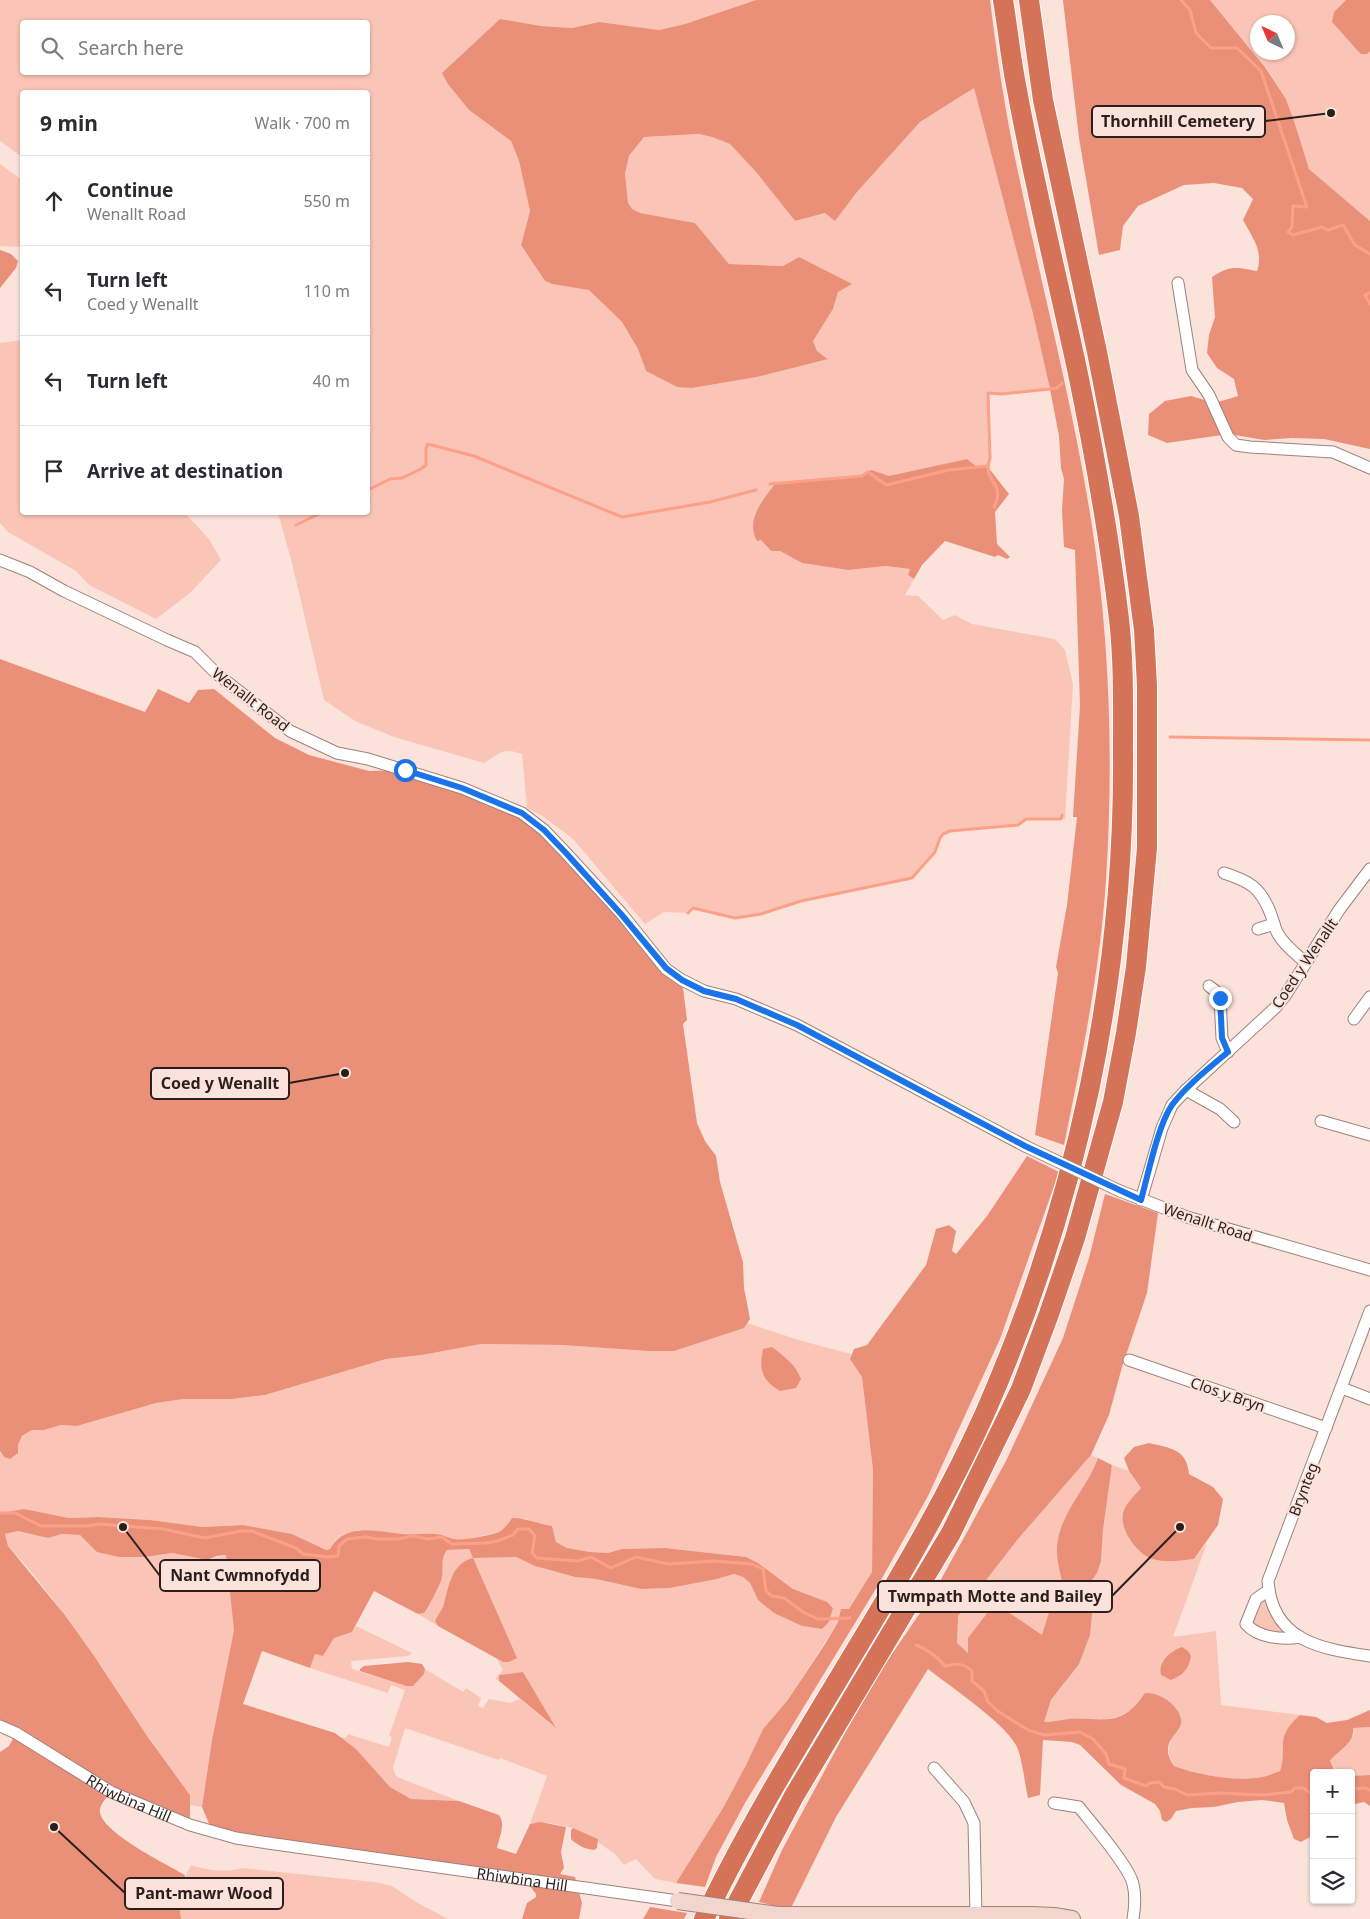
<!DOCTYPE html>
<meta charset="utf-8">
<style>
body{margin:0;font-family:"Noto Sans",sans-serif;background:#f7f7f7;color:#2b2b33}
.controls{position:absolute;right:15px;bottom:15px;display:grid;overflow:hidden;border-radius:5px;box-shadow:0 1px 4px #0004}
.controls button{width:45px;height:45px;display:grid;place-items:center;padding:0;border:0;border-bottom:1px solid #e1e1e2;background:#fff;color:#2b2b33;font:25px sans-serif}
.compass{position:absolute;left:1250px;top:15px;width:45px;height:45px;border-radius:50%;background:#fff;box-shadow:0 1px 4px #0004;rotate:316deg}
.stop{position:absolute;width:15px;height:15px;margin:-11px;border:4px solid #1a73e8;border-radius:50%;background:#fff}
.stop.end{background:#1a73e8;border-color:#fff;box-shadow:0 1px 5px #0008}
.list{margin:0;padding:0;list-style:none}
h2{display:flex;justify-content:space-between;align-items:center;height:65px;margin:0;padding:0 20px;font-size:21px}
h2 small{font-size:16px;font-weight:400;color:#7c7c81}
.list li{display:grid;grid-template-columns:32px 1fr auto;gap:15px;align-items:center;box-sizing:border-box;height:90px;padding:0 20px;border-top:1px solid #e1e1e2}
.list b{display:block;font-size:19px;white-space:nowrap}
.list p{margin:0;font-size:16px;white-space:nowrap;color:#7c7c81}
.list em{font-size:16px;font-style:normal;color:#7c7c81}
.icon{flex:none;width:28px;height:28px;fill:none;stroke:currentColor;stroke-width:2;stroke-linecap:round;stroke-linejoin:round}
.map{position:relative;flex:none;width:1370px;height:1919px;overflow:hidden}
.search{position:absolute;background:#fff;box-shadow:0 1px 4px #0004;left:20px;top:20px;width:350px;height:55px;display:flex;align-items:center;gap:12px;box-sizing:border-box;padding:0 18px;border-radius:5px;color:#7c7c81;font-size:19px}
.panel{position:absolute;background:#fff;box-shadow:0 1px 4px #0004;left:20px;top:90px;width:350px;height:425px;border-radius:5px}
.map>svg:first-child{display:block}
.green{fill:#fac5b7;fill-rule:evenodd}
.forest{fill:#eb9078}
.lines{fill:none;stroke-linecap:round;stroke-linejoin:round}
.stream{stroke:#fca088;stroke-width:3}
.street-casing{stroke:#9e827b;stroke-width:13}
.secondary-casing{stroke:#9e827b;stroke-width:18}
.highway-casing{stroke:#fff;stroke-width:22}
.street{stroke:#fff;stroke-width:11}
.secondary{stroke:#f2d5cd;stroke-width:16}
.highway{stroke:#d57359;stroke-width:20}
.street-bridge-casing{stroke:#9e827b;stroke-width:13;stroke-linecap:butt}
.secondary-bridge-casing{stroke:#9e827b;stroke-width:18;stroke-linecap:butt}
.street-bridge{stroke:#fff;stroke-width:11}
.secondary-bridge{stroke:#f2d5cd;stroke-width:16}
.route{stroke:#1a73e8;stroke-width:6}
.labels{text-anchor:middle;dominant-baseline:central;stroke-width:4;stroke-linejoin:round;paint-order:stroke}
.street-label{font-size:15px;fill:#2a1f1c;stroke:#fbe2db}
.leader{fill:none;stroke:#2a1f1c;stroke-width:2}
.callout-dot{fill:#2a1f1c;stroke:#fbe2db;stroke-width:2}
.callout{fill:#fbe2db;stroke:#2a1f1c;stroke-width:2}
.callout-label{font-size:16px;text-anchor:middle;font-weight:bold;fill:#2a1f1c}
</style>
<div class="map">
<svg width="1370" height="1919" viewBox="0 0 1370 1919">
<rect width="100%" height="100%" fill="#fbe2db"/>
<path class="green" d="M0,0H756L685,24L659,30L599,22L572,28L541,26L500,19L460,98L469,110L511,141L519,161L530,211L521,245L545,281L552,284L589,290L622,322L638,349L646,371L692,388L757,377L828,358L817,351L813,341L833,309L838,292L799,257L783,266L729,264L695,223L639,213L632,209L627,203L625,174L629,156L644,137L699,134L712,137L730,144L756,172L795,221L825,213L835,220L857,192L920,122L974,88L1033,314L1050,389L1002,394L988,393L990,458L987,466L977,467L967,459L889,477L871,471L862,476L827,478L761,540L771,551H780L802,563L848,570L886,566L911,569L908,575L914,579L905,595L918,596L943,620L955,615L972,624L1055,639L1065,650L1073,684L1065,819H1026L1018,825L950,831L943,834L940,838L935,852L912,878L801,901L761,914L735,918L693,908L688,913L664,912L645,924L573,839L544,817L527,808L522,754C503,747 500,753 484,763L394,737L355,721L324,700L292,563L278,513L368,512V92H22V157L0,141ZM22,22H368V72H22Z
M1210,0H1370V221L1309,169L1296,127L1286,99L1265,66ZM1258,22H1288V52H1258Z
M0,164L22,180V247L0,246Z
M22,340V512L185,513L209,539L221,560L190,593L156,619L89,585L76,571L8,532L0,523V343Z
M747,1323L802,1341L851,1354L850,1359L862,1377L873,1470L872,1572L849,1609L839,1617L838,1622L787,1701L763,1729L746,1765L723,1808L676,1883L655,1879L636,1859L624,1865L614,1853L599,1843L598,1839C577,1829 554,1820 530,1824L547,1776L500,1758L499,1760L405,1728L393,1768L396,1776L402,1779L459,1801L411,1799L390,1787L356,1749L340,1737L346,1738L348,1734L389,1747L392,1737L389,1736L405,1690L391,1685L388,1693L310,1668L315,1654L327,1648L334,1638L352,1632L356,1626L412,1653L408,1656L351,1661L352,1669L406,1686H413L424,1674L425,1669L463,1692L466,1688L481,1698L478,1706L483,1708L489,1699L510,1703L520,1699L554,1727L523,1672L499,1675V1681L495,1679L503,1670L497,1659L503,1662L450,1584L442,1611L435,1621L438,1626L418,1614L424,1613C428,1609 439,1586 441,1581C445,1569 439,1561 447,1550L469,1549L473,1558L516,1557L535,1566L575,1577L596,1579L641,1589L670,1588L717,1579L734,1574L743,1577L750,1583L758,1600L802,1626L822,1629L829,1622L833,1608L827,1603L793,1589L758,1563L746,1557L665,1548L622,1549L608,1553L590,1552L567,1548L556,1542L552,1526L541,1525L525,1518L508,1525L499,1532L465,1540L453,1539L436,1534H410L358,1530L344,1534L335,1540L330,1549L325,1550L292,1534L243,1525L203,1527L150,1520L98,1517L69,1518L24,1509L0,1513V1452L4,1457L18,1445L22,1436L32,1430H44L61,1425L77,1426L156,1403L184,1399H232L265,1395L386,1359L422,1355L481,1344L562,1345L648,1351L743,1328Z
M1091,1455L1098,1458C1087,1489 1060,1512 1057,1546C1056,1559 1060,1573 1063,1585L1054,1596L1042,1636L968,1653L957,1643V1616L1018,1539Z
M1112,1465L1129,1471L1141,1488C1135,1495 1125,1504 1123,1513C1119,1529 1137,1554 1152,1559C1166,1563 1180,1561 1194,1559L1207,1543L1173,1637L1216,1631L1221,1705L1300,1715C1292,1722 1285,1732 1283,1743C1281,1753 1285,1758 1280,1771C1274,1773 1268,1776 1262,1777C1237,1782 1197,1775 1174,1766C1164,1751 1170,1739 1180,1726L1136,1706C1114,1725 1093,1718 1068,1719C1060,1720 1052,1722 1044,1722L1038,1736L1051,1700L1064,1684L1088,1600L1080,1589L1101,1561L1103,1530Z
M18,1531L48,1538L62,1534L80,1535L98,1552L145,1557L172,1553L207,1560L227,1555L234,1630L212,1740L202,1807L190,1805V1795C166,1761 140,1728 117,1693C84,1642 50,1590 8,1546L5,1534Z
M1269,1590L1290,1631L1285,1640L1246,1624Z
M1370,1727V1775L1351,1776V1773C1340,1773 1335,1771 1330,1761L1336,1752L1346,1746L1354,1734L1353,1728Z
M191,1865C206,1870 226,1873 242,1868L374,1882L392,1886L416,1902L448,1919H181C174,1902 183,1880 191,1865Z"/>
<path class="forest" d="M756,0H990C997,58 1006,116 1018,172C1047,313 1086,452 1101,595C1111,690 1112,785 1106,880C1100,970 1082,1057 1064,1145L1035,1135L1058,973L1056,967L1067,905L1077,817H1073L1080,706L1075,550L1064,547L1062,510L1064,479L1061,468L1059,436L1050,389L1033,314L974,88L920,122L857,192L835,221L825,213L795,221L756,172L730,144L712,137L699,134L644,137L629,156L625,174L628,203L632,209L640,213L695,223L729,264L783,266L799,257L852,284L838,292L833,309L813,341L817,351L828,359L757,377L692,388L677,387L646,371L638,349L622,322L589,290L552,284L545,281L521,245L530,211L519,161L511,141L469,110L448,84L442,73L500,19L541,26L572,28L599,22L659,30L685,24Z
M1063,0H1210L1265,67L1286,99L1296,127L1309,169L1370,221V449L1324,439L1292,438L1264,440L1229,434L1167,443L1148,435L1149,414L1165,401L1191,396L1215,403L1238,396L1234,379L1217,368L1207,353L1209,335L1215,317L1212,277C1230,265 1236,267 1257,271C1264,251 1252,237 1243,220L1253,199L1242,188L1214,183L1184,185L1138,206L1123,226L1120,250L1099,255L1079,138Z
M1346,0H1370V51L1367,54H1361L1358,51L1332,22L1334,12Z
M0,250L11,254L18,261L16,268L0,288Z
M967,459L977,467L987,466L1009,494L995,512L997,544L1010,557L1007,559L998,555L995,557L945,541L922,565L914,579L908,575L910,569L886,566L848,570L802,563L780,551H771L761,540L757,541C745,520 763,500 775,484L862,476L871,470L889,476Z
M0,659L145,712L158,689L189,703L198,690L214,689L275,738L309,755L369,771L405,770L522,813L682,980L687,1020L683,1024L697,1123L705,1141L716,1156L720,1182L743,1262L744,1288L750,1319L744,1328L674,1351H648L562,1345L481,1344L422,1355L386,1359L265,1395L232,1399H184L156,1403L77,1426L61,1425L44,1430H32L22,1436L18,1445V1453L10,1459L4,1457L0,1451Z
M1027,1156L1059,1172L1000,1339L928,1496L877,1587L745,1803L716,1857L705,1887L676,1883L723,1808L746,1765L763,1729L787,1701L825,1644L838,1622L841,1609H849L872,1572L873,1470L862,1377L850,1359L854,1349L867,1345L926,1265L936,1229L949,1225L956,1231L952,1251L956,1254L987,1216Z
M1105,1194L1158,1213L1147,1293L1122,1367L1109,1415L1091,1455L1018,1539L958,1616L957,1643L968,1653V1638L995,1603L1042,1635L1054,1596L1063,1585C1060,1573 1056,1559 1057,1546C1060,1512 1087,1489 1098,1458L1112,1465L1103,1530L1101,1561L1097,1573L1090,1583L1080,1589L1088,1600L1092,1614L1090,1635L1079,1664L1051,1700L1044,1722C1052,1722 1059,1720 1068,1719C1104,1717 1121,1729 1145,1693C1159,1692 1178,1704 1181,1719C1184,1734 1156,1740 1174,1766C1197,1775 1238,1782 1262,1777C1268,1776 1274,1773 1280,1771C1284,1760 1282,1753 1283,1742C1284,1731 1292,1722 1300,1715L1316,1717L1327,1723L1347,1720L1370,1710V1727L1353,1728C1355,1744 1338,1750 1330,1761L1334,1769L1341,1773H1314V1835L1301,1842L1294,1839L1287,1820L1284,1803L1262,1800L1238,1802L1214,1807L1192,1808L1176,1811L1171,1819L1166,1822L1162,1820L1160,1811L1155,1804L1121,1785L1080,1745L1072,1742L1043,1740L1040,1795L1028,1798C1025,1785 1022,1756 1016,1745C1002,1721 951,1687 928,1669L836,1817L790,1910L759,1902L782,1850L845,1733L881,1670L933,1594L1006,1461L1063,1338L1089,1258Z
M772,1347C784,1356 796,1365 801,1379L796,1388L780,1391C761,1380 759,1369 763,1349Z
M1149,1443C1170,1448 1187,1449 1189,1474L1213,1487L1223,1499L1218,1525L1194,1559C1180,1561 1166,1563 1152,1559C1137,1554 1119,1529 1123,1513C1125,1504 1135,1495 1141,1488L1129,1471L1124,1458L1134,1447Z
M24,1509L69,1518L98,1517L150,1520L203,1527L243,1525L292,1534L326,1550L330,1549C345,1521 379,1532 404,1534C414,1535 425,1533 435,1534C442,1534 448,1538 454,1539C462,1541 492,1535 499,1532C505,1528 509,1523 512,1518C527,1518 538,1524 552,1526L556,1542L567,1548L590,1552L608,1553L622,1549L665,1548L746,1557L758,1563L793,1589L827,1602L833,1608L829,1622L822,1629L802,1626L774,1613L758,1600L750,1583L743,1577L734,1574L717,1579L670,1588L641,1589L596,1579L575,1577L535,1566L516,1557L473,1558L517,1658L509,1662H503L438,1626L435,1621C437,1616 441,1612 443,1607C449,1588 450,1564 473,1558L469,1549L447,1550C439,1561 445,1569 441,1581C439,1586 428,1609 424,1613L418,1614L374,1591L352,1632L334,1638L323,1656L315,1654L310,1668L262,1651L243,1704L335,1733L356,1749L390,1787L411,1799L459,1801L499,1815C506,1824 499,1838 497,1848L516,1854L530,1824L540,1822L566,1827L561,1852L564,1868L560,1874L575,1877L582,1903L579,1919H522L527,1903L536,1897V1894L530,1886L529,1880L213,1833L202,1807L212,1740L234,1630L226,1555L217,1556L207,1560L172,1553L145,1557H119L97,1552L80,1535L62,1534L48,1538L18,1531L5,1534L8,1546L64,1614L92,1653L147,1736L190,1795V1825L111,1792C107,1797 101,1803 100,1809C96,1830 168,1865 185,1875L179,1906L181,1919H0V1752L9,1746L16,1733L0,1726V1513Z
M1182,1647L1188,1651L1191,1656C1189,1669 1183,1675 1171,1680L1161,1675C1158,1662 1170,1651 1182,1647Z
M408,1662L422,1664L425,1669L424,1674L413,1686H406L360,1671V1669L364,1666Z
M523,1672L556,1728L499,1681V1675Z
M1370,1775V1806L1364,1802L1351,1805V1776Z
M573,1828L598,1839L597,1848L594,1850C585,1849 577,1845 571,1839V1830Z
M650,1907L687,1913L684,1919H643Z"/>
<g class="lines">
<path class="stream" d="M1181,0L1190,10L1196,33L1211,48H1237L1261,71L1307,207L1293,206L1292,227L1288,232L1293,235L1322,227L1328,230L1343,225L1355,245L1370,254
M1370,293L1365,295L1370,304
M770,484L862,476L868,472L886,485L949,470L987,466
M368,490L390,479L402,478L421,469L426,465V448L428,444L474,456L622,517L710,502L756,490
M994,507C1007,481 981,483 990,458L988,393L1002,394L1050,389L1057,388L1062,383
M296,525L323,512
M1170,737L1370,740
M688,913L693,908L735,918L761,914L801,901L912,878L935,852L940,838L943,834L950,831L1018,825L1026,819H1061L1062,815
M0,1513H15L41,1526H87L99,1524L163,1529L205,1538L241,1531H252L296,1548L303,1554L327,1557L338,1556L339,1546L347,1539L365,1537L378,1539H397L413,1536L428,1539L442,1537L452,1544L486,1543L498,1541L513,1535L518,1529H529L535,1536L532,1553L537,1558L578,1561L591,1557L611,1568L636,1557L668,1564L715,1561L752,1564L763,1569L766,1591L772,1596L784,1598L803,1612L818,1619L850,1618
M916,1645C929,1650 937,1656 945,1666C956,1663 963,1663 972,1671V1681L984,1691L988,1702L999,1712L1028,1730L1044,1735L1080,1732L1093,1739L1106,1754L1109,1764L1125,1769L1124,1778L1146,1786L1150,1783L1159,1782L1164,1787L1175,1789L1187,1795L1221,1793L1262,1795L1291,1792L1295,1788H1303L1314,1795
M1351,1789L1365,1788L1370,1790"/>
<g class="street-casing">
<g id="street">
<path d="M1178,283L1192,370L1209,395L1228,437L1236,445L1250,447L1333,452L1370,468"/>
<path d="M0,560L30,572L64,591L167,640L195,652L217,674L290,731L337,753L368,759L462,788L522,813L544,830L566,853L621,913L666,969L682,980L704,991L736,999L797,1025L1025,1146"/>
<path d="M1224,873C1249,881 1260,887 1270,912C1273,919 1274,927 1278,934C1284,945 1296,954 1305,962"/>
<path d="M1258,929L1274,924"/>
<path d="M1209,986L1218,993L1220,998L1222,1038L1228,1052"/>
<path d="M1354,1019L1370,997"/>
<path d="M1186,1090L1220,1109L1234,1122"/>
<path d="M1321,1121L1370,1135"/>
<path d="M1120,1191L1187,1217L1370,1270"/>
<path d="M1141,1200L1162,1128L1172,1105L1186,1090L1276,1007L1285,996L1339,910L1370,869"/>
<path d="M1370,1311L1268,1581C1272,1641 1321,1649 1370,1656"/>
<path d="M1129,1360L1326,1428"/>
<path d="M1342,1388L1370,1399"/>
<path d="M1269,1590L1256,1599L1246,1624C1258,1638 1283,1640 1300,1637"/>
<path id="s1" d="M0,1726L16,1733L111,1792L190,1825L236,1838L268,1843L678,1901"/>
<path d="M934,1768L964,1802L974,1823L976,1916"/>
<path d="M1054,1803L1079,1807C1092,1824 1129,1866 1133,1884C1136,1896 1135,1907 1133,1919"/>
</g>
</g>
<g class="secondary-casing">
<path id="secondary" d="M778,1915H1032L1054,1916L1072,1919"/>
</g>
<g class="highway-casing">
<path id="highway" d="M704,1919C787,1744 906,1589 985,1413C1077,1204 1125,979 1123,751C1123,708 1124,663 1119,619C1109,535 1094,451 1077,369C1057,276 1034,184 1017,90C1011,61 1008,30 1003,0
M729,1919L794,1796L951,1533L1021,1389L1049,1314L1075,1238L1113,1102L1126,1033L1136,967L1147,848V686L1144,630L1129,516L1097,352L1043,100L1029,0"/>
</g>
<use href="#street" class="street"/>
<use href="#secondary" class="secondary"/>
<use href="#highway" class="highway"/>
<g class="street-bridge-casing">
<path id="street-bridge" d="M1025,1146L1120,1191"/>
</g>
<g class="secondary-bridge-casing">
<path id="secondary-bridge" d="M678,1901L778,1915"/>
</g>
<use href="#street-bridge" class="street-bridge"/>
<use href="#secondary-bridge" class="secondary-bridge"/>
</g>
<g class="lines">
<path class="route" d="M405,770L462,788L522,813L544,830L566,853L621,914L666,968L682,980L704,991L736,999L797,1025L1025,1146L1141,1200C1148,1175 1158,1125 1172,1105C1187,1085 1209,1068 1228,1052L1222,1038L1220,998"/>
</g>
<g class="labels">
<g class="street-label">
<text transform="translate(251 699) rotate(38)">Wenallt Road</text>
<text transform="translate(1304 963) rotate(-56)">Coed y Wenallt</text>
<text transform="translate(1208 1222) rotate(18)">Wenallt Road</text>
<text transform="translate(1228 1394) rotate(19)">Clos y Bryn</text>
<text transform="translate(1303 1489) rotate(-69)">Brynteg</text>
<text stroke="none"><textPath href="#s1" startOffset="148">Rhiwbina Hill</textPath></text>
<text stroke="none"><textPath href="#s1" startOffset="552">Rhiwbina Hill</textPath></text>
</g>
</g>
<path class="leader" d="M1331 113L1265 121M345 1073L289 1083M123 1527L160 1576M1180 1527L1112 1596M54 1827L125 1893"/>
<g class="callout-dot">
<circle cx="1331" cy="113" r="5"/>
<circle cx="345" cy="1073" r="5"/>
<circle cx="123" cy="1527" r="5"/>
<circle cx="1180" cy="1527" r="5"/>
<circle cx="54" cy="1827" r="5"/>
</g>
<g class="callout">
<rect x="1092" y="106" width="173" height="31" rx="5"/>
<rect x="151" y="1068" width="138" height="31" rx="5"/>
<rect x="160" y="1560" width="160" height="31" rx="5"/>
<rect x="878" y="1581" width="234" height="31" rx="5"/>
<rect x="125" y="1878" width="158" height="31" rx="5"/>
</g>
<g class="callout-label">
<text x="1178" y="127">Thornhill Cemetery</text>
<text x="220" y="1089">Coed y Wenallt</text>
<text x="240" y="1581">Nant Cwmnofydd</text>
<text x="995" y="1602">Twmpath Motte and Bailey</text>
<text x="204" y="1899">Pant-mawr Wood</text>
</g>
</svg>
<div class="controls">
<button>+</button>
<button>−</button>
<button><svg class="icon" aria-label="layers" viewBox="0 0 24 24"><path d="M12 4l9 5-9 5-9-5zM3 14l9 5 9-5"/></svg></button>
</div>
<svg class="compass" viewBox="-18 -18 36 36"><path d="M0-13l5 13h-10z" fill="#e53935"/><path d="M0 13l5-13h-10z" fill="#7c7c81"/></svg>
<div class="stop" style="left:405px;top:770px"></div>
<div class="stop end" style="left:1220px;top:998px"></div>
<div class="search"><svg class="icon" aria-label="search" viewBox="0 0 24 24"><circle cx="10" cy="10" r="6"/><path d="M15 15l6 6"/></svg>Search here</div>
<section class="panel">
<h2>9 min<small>Walk · 700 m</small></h2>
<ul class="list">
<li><svg class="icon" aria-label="ahead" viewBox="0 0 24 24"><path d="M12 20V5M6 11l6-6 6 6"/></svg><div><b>Continue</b><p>Wenallt Road</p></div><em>550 m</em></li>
<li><svg class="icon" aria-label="left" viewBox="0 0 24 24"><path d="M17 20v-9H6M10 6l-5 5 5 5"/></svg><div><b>Turn left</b><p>Coed y Wenallt</p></div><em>110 m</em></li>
<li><svg class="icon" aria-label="left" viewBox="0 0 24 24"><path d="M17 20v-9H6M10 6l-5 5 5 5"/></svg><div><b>Turn left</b></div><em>40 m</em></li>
<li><svg class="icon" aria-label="arrive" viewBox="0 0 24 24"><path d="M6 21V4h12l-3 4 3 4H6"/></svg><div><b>Arrive at destination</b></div></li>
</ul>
</section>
</div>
